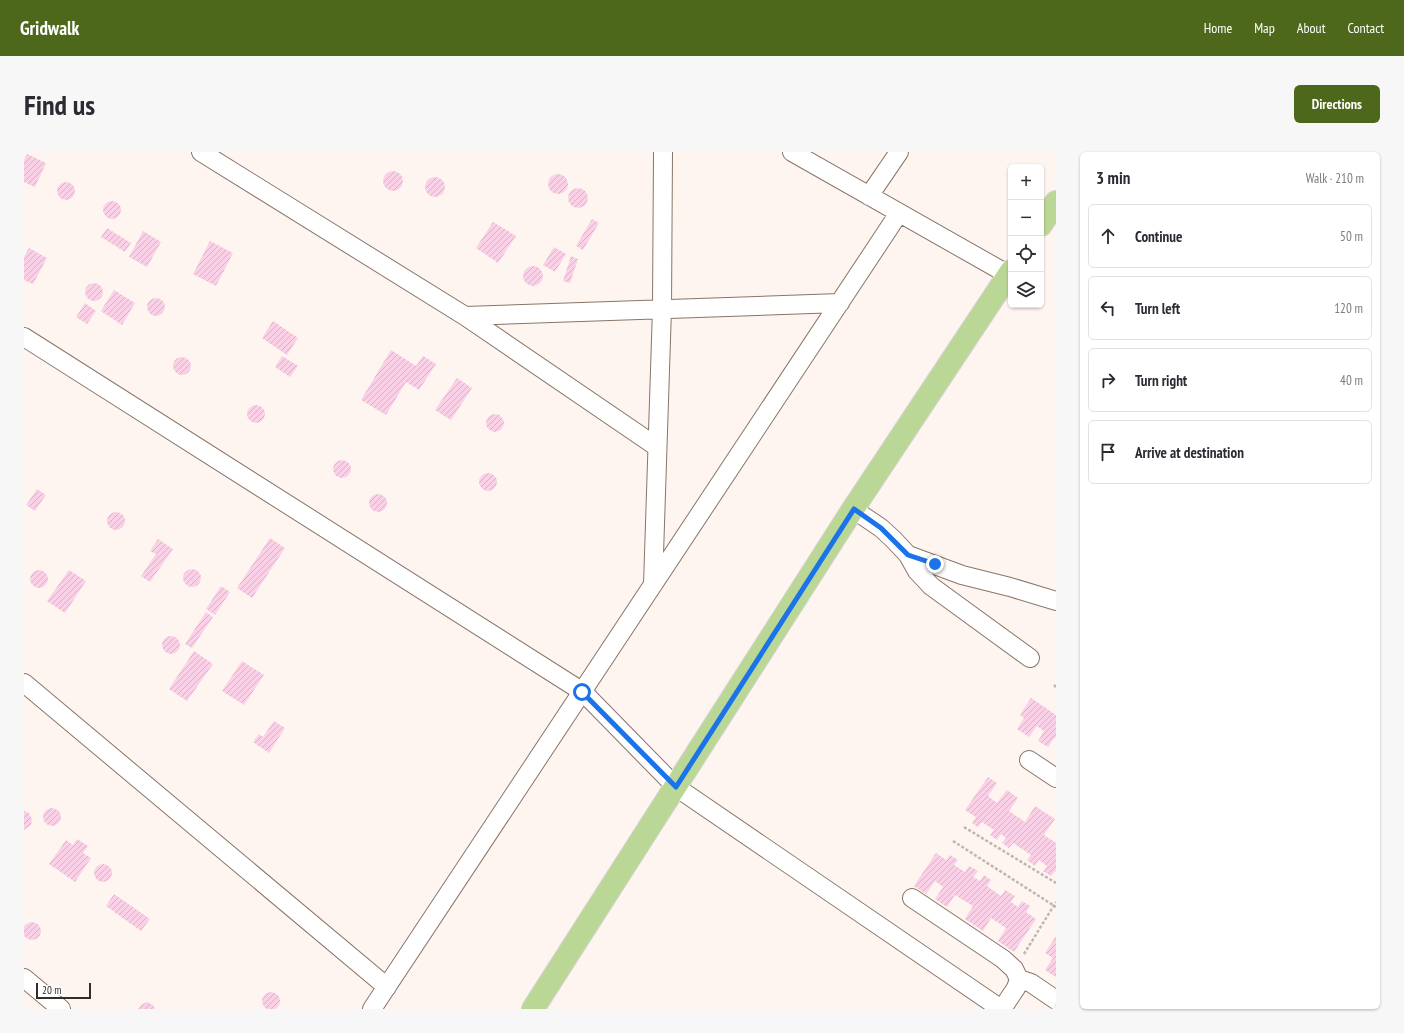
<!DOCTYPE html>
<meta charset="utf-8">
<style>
body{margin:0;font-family:"PT Sans Narrow",sans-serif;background:#f7f7f7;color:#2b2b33}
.controls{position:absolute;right:12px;top:12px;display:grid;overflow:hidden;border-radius:6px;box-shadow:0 1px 3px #0004}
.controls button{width:36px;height:36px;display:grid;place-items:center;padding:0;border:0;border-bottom:1px solid #e1e1e2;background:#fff;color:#2b2b33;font:20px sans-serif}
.scale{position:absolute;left:12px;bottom:10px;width:55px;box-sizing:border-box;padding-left:4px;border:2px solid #342c27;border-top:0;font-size:11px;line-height:14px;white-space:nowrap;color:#342c27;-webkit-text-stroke:3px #fff;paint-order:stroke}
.stop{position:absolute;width:12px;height:12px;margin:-9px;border:3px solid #1a73e8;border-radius:50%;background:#fff}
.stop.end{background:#1a73e8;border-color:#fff;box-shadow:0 1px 4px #0008}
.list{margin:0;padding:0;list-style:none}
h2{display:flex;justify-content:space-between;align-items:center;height:52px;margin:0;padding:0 16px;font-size:17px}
h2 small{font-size:13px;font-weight:400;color:#7c7c81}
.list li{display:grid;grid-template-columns:26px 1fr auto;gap:12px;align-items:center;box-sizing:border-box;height:64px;margin:0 8px 8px;padding:0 8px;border:1px solid #e1e1e2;border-radius:6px}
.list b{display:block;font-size:15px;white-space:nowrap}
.list em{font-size:13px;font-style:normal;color:#7c7c81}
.icon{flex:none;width:22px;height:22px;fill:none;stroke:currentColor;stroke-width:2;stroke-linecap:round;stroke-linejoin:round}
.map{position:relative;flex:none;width:1032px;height:857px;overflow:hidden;border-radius:6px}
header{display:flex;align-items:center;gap:24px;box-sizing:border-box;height:56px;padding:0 20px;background:#4d681a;color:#fff}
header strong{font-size:19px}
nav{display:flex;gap:22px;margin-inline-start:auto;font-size:14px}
.intro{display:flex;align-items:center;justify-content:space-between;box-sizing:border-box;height:96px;padding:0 24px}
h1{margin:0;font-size:28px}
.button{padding:10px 18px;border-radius:6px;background:#4d681a;color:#fff;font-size:14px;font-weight:700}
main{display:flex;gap:24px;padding:0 24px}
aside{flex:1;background:#fff;border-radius:6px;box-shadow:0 1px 3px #0004}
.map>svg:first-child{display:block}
.building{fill:url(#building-hatch)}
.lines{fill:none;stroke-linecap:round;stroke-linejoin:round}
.minor-casing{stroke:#887568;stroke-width:20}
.major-casing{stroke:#d6d5d4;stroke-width:24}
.path{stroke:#beb6b1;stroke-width:2.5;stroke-dasharray:3 2;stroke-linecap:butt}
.minor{stroke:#fff;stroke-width:18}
.major{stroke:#bad795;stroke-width:22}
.route{stroke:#1a73e8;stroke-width:5}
</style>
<header>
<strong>Gridwalk</strong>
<nav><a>Home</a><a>Map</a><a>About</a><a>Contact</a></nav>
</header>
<div class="intro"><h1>Find us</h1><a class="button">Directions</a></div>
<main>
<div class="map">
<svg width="1032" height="857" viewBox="0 0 1032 857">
<defs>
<pattern id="building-hatch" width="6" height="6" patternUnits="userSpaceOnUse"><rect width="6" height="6" fill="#f9d0e5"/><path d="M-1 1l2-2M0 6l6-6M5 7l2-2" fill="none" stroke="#d6b3c4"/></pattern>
</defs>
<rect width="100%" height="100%" fill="#fef5f0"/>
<path class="building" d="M3,2L22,11L11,35L0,30V8Z
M359 29a10 10 0 1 1 20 0a10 10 0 1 1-20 0Z
M524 32a10 10 0 1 1 20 0a10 10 0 1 1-20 0Z
M401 35a10 10 0 1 1 20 0a10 10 0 1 1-20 0Z
M33 39a9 9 0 1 1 18 0a9 9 0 1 1-18 0Z
M544 46a10 10 0 1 1 20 0a10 10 0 1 1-20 0Z
M79 58a9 9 0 1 1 18 0a9 9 0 1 1-18 0Z
M568,67L575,71L559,98L552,94Z
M469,70L492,84L474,111L452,96Z
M83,76L107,91L101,100L77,85Z
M119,79L137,90L123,115L105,105Z
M186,89L209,101L192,134L169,122Z
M530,95L542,102L531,120L519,113Z
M5,96L23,106L9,132L0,128V105Z
M547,104L554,107L546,131L539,129Z
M499 124a10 10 0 1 1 20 0a10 10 0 1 1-20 0Z
M61 140a9 9 0 1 1 18 0a9 9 0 1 1-18 0Z
M90,138L111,151L98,173L77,159Z
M123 155a9 9 0 1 1 18 0a9 9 0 1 1-18 0Z
M61,151L72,159L63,172L52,165Z
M249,169L274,186L263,203L238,186Z
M367,198L392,214L399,204L412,212L395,238L382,230L362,263L337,248Z
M258,204L274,214L266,225L251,215Z
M149 214a9 9 0 1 1 18 0a9 9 0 1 1-18 0Z
M433,226L448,236L427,268L411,258Z
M223 262a9 9 0 1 1 18 0a9 9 0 1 1-18 0Z
M462 271a9 9 0 1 1 18 0a9 9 0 1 1-18 0Z
M309 317a9 9 0 1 1 18 0a9 9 0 1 1-18 0Z
M455 330a9 9 0 1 1 18 0a9 9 0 1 1-18 0Z
M13,337L22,343L11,359L2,353Z
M345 351a9 9 0 1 1 18 0a9 9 0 1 1-18 0Z
M83 369a9 9 0 1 1 18 0a9 9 0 1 1-18 0Z
M246,386L261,396L228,446L213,436Z
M134,387L149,397L126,430L117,424L132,402L126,399Z
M159 426a9 9 0 1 1 18 0a9 9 0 1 1-18 0Z
M6 427a9 9 0 1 1 18 0a9 9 0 1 1-18 0Z
M45,418L62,429L41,461L23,449Z
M197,434L206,440L191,463L182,457Z
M182,460L189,465L168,496L161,492Z
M138 493a9 9 0 1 1 18 0a9 9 0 1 1-18 0Z
M170,499L189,512L163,549L145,537Z
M218,509L240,523L220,553L198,539Z
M1007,546L1032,563V586L1031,585L1024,595L1014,589L1020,579L1013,574L1005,585L993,577L1000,566L996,563Z
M250,569L261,576L245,601L229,590L235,582L239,585Z
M964,625L973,631L964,644L973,651L983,638L994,646L985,659L1001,670L1011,654L1031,667L1020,683L1032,691V720L1031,719L1027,724L1019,719L1023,714L1015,708L1011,714L1003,708L1007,703L989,691L985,696L978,691L982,686L977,682L973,688L966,683L970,678L958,670L954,675L948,671L952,665L941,658Z
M19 665a9 9 0 1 1 18 0a9 9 0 1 1-18 0Z
M0,659L5,661L8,667L7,673L0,678Z
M53,687L64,694L59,701L67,706L51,730L25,712L42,688L49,693Z
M912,701L922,708L926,703L934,708L930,713L941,720L945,714L954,719L949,725L956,729L960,723L967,728L963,734L977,744L981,738L991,744L987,750L994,755L998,749L1006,754L1002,760L1012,767L990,800L974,789L982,776L967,766L959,779L941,767L949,754L931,743L923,755L911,747L919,735L911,729L902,742L890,734Z
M70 721a9 9 0 1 1 18 0a9 9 0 1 1-18 0Z
M90,742L126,767L117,779L82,754Z
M-1 779a9 9 0 1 1 18 0a9 9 0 1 1-18 0Z
M1032,784V825L1021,818L1029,806L1021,801Z
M238 849a9 9 0 1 1 18 0a9 9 0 1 1-18 0Z
M123,850L129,853L131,857H114L117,853Z"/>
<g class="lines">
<g class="minor-casing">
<path id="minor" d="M177,0L441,164L633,295
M768,0L985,123
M845,44L875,0
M441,164L816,151
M0,185L559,540L652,635L977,857
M829,357L857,376L869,387L884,403L893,419L907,434L1006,506
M884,403L938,423L986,435L1032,449
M629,433L638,157L639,0
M0,531L363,835
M1005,608L1032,626
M888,746L979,807L990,817L995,827L992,836L978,857
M0,826L37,857
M995,827L1007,831L1032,848
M348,857L875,61"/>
</g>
<g class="major-casing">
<path id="major" d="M1017,73L1032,50
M509,857L829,357L987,119"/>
</g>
<path class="path" d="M1030,533L1032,535
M940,675L1032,731
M929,689L1032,755
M1000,802L1032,750"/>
<use href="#minor" class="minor"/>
<use href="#major" class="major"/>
</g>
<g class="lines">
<path class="route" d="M558,540L652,635L830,357L857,376L884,403L911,412"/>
</g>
</svg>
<div class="controls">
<button>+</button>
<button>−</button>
<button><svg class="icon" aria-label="locate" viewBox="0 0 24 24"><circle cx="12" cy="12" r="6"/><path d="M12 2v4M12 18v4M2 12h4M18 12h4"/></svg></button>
<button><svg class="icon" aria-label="layers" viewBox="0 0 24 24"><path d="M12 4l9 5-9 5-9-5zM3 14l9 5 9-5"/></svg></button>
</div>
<div class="scale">20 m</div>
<div class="stop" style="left:558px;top:540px"></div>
<div class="stop end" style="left:911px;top:412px"></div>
</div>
<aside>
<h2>3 min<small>Walk · 210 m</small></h2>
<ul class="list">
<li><svg class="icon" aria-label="ahead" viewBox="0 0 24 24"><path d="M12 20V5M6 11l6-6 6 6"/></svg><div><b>Continue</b></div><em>50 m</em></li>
<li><svg class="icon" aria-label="left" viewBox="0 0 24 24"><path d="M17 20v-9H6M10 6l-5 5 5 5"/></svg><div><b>Turn left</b></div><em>120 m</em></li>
<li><svg class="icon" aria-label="right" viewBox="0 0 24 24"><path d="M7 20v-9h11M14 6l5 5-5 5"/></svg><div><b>Turn right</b></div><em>40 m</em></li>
<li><svg class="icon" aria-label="arrive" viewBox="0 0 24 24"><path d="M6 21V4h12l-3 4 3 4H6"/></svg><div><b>Arrive at destination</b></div></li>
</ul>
</aside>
</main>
